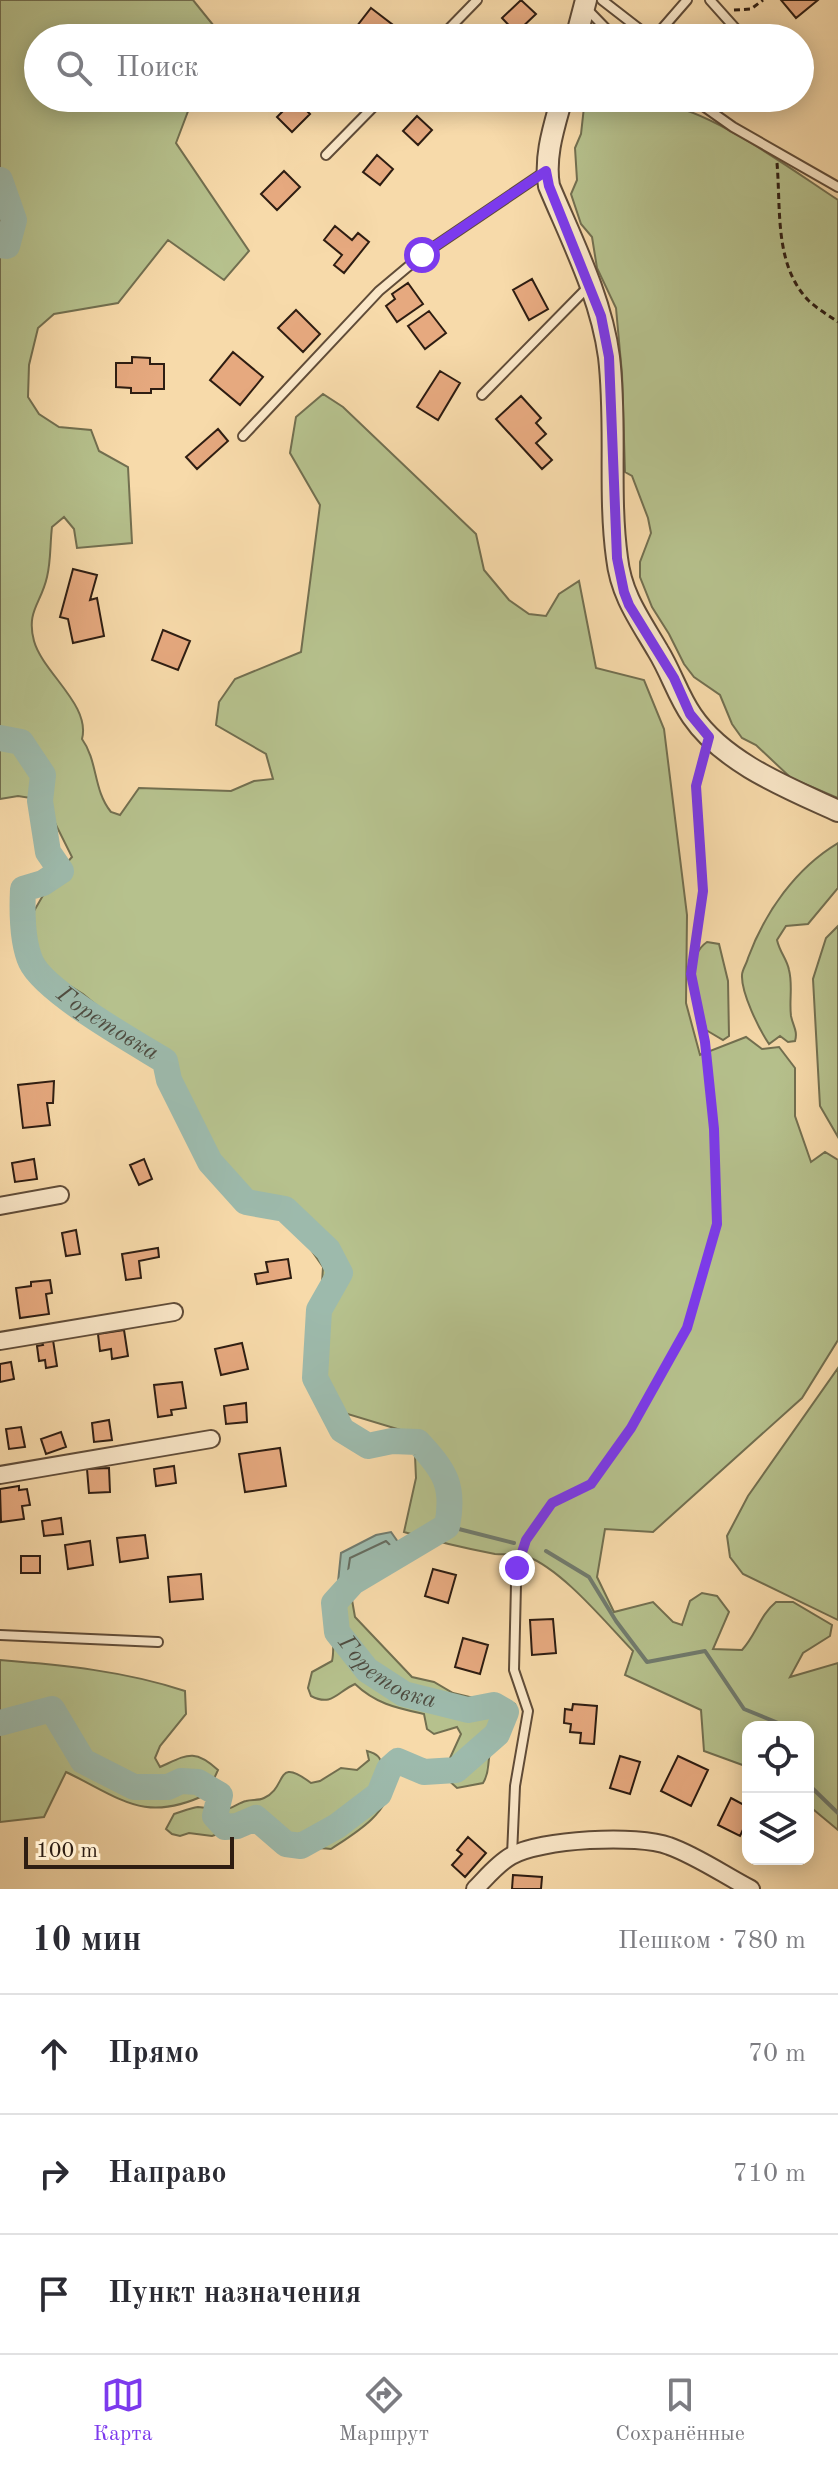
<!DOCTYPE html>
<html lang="ru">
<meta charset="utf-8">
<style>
body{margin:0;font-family:"Old Standard TT",serif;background:#f7f7f7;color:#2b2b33}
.controls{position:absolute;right:24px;bottom:24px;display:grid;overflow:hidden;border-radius:16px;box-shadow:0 4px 20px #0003}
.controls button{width:72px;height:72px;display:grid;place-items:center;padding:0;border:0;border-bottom:2px solid #e1e1e2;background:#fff;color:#2b2b33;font:40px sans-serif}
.scale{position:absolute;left:24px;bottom:20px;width:210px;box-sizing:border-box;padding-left:8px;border:4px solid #2e1d12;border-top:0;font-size:22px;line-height:28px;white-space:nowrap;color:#2e1d12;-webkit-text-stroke:6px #fae7c8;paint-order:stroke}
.stop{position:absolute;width:24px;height:24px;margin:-18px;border:6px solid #7c3aed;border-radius:50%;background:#fff}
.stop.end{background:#7c3aed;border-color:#fff;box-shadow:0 2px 8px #0008}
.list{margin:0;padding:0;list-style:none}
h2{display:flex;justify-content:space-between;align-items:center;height:104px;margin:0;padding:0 32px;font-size:34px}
h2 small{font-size:26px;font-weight:400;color:#7c7c81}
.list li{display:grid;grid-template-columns:52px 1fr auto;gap:24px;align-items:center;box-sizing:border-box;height:120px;padding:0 32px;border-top:2px solid #e1e1e2}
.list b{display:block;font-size:30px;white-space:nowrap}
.list em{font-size:26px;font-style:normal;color:#7c7c81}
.icon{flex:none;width:44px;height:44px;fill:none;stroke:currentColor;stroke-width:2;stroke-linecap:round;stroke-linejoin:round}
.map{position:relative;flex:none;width:838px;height:1889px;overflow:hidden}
.search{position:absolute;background:#fff;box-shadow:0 4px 20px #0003;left:24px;right:24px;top:24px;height:88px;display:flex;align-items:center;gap:20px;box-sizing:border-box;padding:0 28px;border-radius:44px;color:#7c7c81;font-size:30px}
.sheet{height:464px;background:#fff}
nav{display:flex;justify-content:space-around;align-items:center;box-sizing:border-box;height:112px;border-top:2px solid #e1e1e2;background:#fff;font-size:22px;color:#7c7c81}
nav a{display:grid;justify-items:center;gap:4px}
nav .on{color:#7c3aed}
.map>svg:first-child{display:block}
.green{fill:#b6c18d;stroke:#726f50;stroke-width:2}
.water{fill:#9dbaac;stroke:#717b6e;stroke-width:2}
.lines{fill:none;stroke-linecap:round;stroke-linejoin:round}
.shore{stroke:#666c5f;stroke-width:2}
.stream{stroke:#717b6e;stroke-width:4}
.river{stroke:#9dbaac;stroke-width:26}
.building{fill:#e6a97f;stroke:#2e1d12;stroke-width:2}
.service-casing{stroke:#604c38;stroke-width:12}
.minor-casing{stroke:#604c38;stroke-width:20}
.tertiary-casing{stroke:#604c38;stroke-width:24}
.path{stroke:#2e1d12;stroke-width:3;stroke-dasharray:6 4;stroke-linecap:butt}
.service{stroke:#fae7c8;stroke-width:8}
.minor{stroke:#fae7c8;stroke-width:16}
.tertiary{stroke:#fae7c8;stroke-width:20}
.route{stroke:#7c3aed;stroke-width:10}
.labels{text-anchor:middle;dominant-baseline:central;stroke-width:7;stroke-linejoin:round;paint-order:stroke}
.water-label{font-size:24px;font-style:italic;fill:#4f4c40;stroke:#fae7c8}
</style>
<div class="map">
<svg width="838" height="1889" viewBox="0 0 838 1889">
<rect width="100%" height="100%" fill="#f7daaa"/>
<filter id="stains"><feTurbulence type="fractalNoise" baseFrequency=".0025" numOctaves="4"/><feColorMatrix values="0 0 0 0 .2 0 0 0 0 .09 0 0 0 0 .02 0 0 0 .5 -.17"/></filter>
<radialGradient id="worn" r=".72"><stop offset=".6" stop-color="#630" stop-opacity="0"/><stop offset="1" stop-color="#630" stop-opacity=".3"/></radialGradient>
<path class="green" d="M0,0H193L218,31L216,38H38V98H193L176,143L249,251L224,280L168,240L118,303L54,314L38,328L29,365L28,397L39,414L59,427L91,430L99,451L128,467L132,543L77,548L74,529L64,517L52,527C50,543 51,561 47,577C41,604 26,611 34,641C43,673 91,705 82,739C98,761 93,790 111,812L120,815L139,788L231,791L254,781L273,779L266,754L216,725L219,702L235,679L301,652L320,505L290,453L296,417L323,394L343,407L476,534L484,570L509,600L529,614L546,616L559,594L579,581L596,668L644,680L664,729L687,915L686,1003L700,1055L746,1037L762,1049L779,1047L795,1068V1116L811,1162L825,1152L838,1160V1340L802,1398L653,1532L605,1529L597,1577L614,1612L653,1602L673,1622L682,1625L690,1601L702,1593L717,1596L729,1612L713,1649L742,1650C756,1635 760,1615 776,1602H793L832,1625L830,1636L803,1653L790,1677L838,1663V1830L808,1805V1727H748V1767L704,1751L701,1710L625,1675L633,1651C606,1623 562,1569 526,1556C517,1553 505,1555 495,1554C464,1548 434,1541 404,1532L416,1478L414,1434L331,1409C314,1357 320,1320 323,1267L300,1234L230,1177L194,1137L172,1106L177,1072L83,994L46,971L30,943L34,911L53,878L72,857L52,817L50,801L18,796L0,799Z
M585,98H667L670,106C718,115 795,172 838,200V798L791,778L756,745L742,738L732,724L720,695L694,677L684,664L669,634L652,607L640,577V562L651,533L648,518L632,476L625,472L622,374L616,308L597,268L592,237L581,224L571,194L577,180L575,148L581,134Z
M838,843V888L808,924L786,926L777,940C780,953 787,959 789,970C793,985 789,1001 791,1016C793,1026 798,1031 795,1041L788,1042L780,1036L769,1044C759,1029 741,993 742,975C742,970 747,963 748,958C765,912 796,868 838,843Z
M838,926V1137L820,1106L813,979L826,938Z
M707,942L719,944L728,981L729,1036L723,1040L706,1030C702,1003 680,961 707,942Z
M838,1368V1620L743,1574L730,1557L727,1536L748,1496Z
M348,1594L352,1600L355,1617L412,1677L434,1682L453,1693L478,1699L508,1700L515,1704C519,1736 493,1736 490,1753C487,1765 490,1772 483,1783L457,1788L446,1778L444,1771L461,1734L457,1727L434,1734L427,1729L424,1714C397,1708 376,1704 355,1684C337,1692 332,1707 311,1696L308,1688L312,1672L332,1661C337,1640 325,1614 340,1595Z
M0,1660C62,1665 125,1671 185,1691L186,1714L160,1746L155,1758L160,1767C187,1755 194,1748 218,1770L207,1794C145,1824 122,1799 66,1772L44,1817L0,1822Z
M367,1751C378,1754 380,1757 383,1767C385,1773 390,1779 390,1785C389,1814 352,1835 331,1849C310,1846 309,1853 292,1854L267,1833L236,1828L212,1836L189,1833L180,1836L172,1834L166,1829L174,1814C181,1812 190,1808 198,1807C206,1807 215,1811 223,1810C232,1809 238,1803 246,1801C252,1799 258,1801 264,1798C288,1788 274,1755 311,1783L320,1781L341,1768L357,1770L369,1760Z"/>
<path class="water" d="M391,1532L398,1542L395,1563L366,1584L352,1590L338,1582L341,1553L376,1535Z"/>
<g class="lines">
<path class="shore" d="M386,1541L390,1545L387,1560L363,1577L353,1581L347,1578L350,1558Z"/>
<path class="stream" d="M447,1526L514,1543
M546,1551L589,1577L616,1621L647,1662L705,1651L744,1709L788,1727
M808,1784L838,1813"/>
<g class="river">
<path d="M0,180L14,220L7,246L0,245"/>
<path id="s1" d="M0,738L21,742L43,775L40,801L48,852L61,871L43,883L23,889C22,910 22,942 31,962C45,992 134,1042 165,1061L169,1080L210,1162L246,1202L285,1209L328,1250L340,1273L319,1310L315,1378L342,1430L368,1446L392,1441L418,1442C445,1471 455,1486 447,1526L353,1582L334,1603L337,1632L367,1670L404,1694L468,1710L494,1705L506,1712L497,1734L456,1770L424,1772L398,1761L389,1769L379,1794L337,1826L301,1846L286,1844L256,1818L237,1826L225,1827L215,1816L220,1795L198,1782L181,1781L168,1787H134L83,1761L52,1709L0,1723"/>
</g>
</g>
<path class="building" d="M521,0L536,14L516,33L502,18Z
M781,0H818L796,18Z
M371,8L397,28L389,38H354L350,35Z
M446,98H471L458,110Z
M295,99L310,114L292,132L277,117Z
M417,116L432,130L418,145L403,131Z
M377,155L393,169L380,185L363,172Z
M284,171L300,187L277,210L261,194Z
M335,226L352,240L358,233L369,242L344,273L334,265L342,255L324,240Z
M532,279L548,309L529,320L513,290Z
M408,283L423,304L397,322L386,306L395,299L392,294Z
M296,310L320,334L303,352L278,328Z
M429,311L446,333L425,349L408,326Z
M233,352L263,377L240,405L210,380Z
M132,357L150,358V364H164V389H151V393H131V388L116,387V363H132Z
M440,371L460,383L438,420L417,407Z
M521,396L541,418L536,423L546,434L536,443L552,460L542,469L496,419Z
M218,429L228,441L197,469L186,457Z
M73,569L97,575L90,600L97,598L104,636L73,643L68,619L60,617Z
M163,630L190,641L178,670L152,660Z
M54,1081L53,1103H47L50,1125L23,1128L18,1085Z
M34,1159L37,1179L15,1182L12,1163Z
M144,1159L152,1179L139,1185L130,1165Z
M76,1230L80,1254L66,1256L62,1233Z
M158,1248L159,1257L139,1261L141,1278L126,1280L122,1254Z
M288,1259L291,1278L257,1284L255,1274L268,1272L266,1262Z
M50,1280L52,1293L46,1294L49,1314L20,1318L16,1288L31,1286V1282Z
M124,1330L128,1356L112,1359L111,1349L100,1351L98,1334Z
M53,1340L57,1366L46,1368L45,1360L39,1361L37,1346L43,1345L42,1342Z
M242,1343L248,1369L221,1375L215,1349Z
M11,1362L14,1379L0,1382V1364Z
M182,1382L186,1408L171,1410L172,1415L158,1417L154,1385Z
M246,1403L247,1422L226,1424L224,1406Z
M109,1420L112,1440L94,1442L92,1423Z
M21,1427L25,1447L9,1449L6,1429Z
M61,1432L66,1447L46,1454L41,1439Z
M280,1448L286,1486L245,1492L239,1454Z
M174,1466L176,1483L156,1486L154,1469Z
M109,1468L110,1492L89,1493L87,1469Z
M19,1486V1490L27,1489L30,1505L22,1506L24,1519L1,1522L0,1489Z
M61,1518L63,1534L44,1536L42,1521Z
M145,1535L148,1558L120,1562L117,1538Z
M90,1541L93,1565L68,1569L65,1545Z
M21,1556H40V1573H21Z
M433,1569L456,1575L448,1603L425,1596Z
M201,1574L203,1599L170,1602L168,1577Z
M553,1619L556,1653L532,1655L530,1620Z
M463,1638L488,1645L480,1674L455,1667Z
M573,1704L597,1706L594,1744L580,1743L581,1733L570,1732L571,1724L564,1723L565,1709L572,1710Z
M620,1756L640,1762L630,1794L610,1788Z
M678,1756L708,1770L691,1806L661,1791Z
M731,1798L748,1807V1819L740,1836L718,1825Z
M468,1837L486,1853L465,1877L452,1865L462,1854L457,1850Z
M513,1875L542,1877L541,1889H512Z"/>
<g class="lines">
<g class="service-casing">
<path id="service" d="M602,0L651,38
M710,0L744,38
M585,7L615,38
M440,38L477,0
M654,38L687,0
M692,98L733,127L838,187
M326,155L382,98
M482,395L590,285
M243,436L379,291L422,255L546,171
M0,1635L158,1642
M512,1855L515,1786L528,1711L514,1670L516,1584"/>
</g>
<g class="minor-casing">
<path id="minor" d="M0,1206L60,1195
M0,1341L174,1312
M0,1475L211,1439
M475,1889C486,1878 497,1864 511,1856C540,1839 638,1834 669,1846C697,1856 724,1875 751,1889"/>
</g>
<g class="tertiary-casing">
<path id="tertiary" d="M576,38L586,0
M562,98C554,127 544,156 549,186C572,241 601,297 609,357C617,424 608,492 617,558C621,595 640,620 658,651C671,672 678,696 692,716C724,763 788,788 838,811"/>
</g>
<path class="path" d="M734,10L751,9L763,0
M777,163C781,209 774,264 808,300C816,308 828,315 838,322
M516,1574L526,1540L552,1503L591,1484L631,1428L687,1328L717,1224L714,1129L705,1042L691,974L703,891L696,786L704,756"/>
<use href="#service" class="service"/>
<use href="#minor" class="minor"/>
<use href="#tertiary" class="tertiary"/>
</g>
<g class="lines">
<path class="route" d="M422,255L546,171L549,186L601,316L609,357L617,558L624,592L629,605L674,678L690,714L709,737L696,786L703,891L691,974L705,1042L714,1129L717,1224L687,1328L631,1428L591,1484L552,1503L526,1540L517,1568"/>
</g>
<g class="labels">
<g class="water-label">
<text stroke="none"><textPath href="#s1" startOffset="378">Горетовка</textPath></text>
<text stroke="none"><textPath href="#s1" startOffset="1314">Горетовка</textPath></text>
</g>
</g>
<rect width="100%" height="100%" filter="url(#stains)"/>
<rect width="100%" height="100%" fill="url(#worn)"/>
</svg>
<div class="controls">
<button><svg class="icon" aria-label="locate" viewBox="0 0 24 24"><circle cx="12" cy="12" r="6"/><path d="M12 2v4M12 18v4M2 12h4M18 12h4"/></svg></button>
<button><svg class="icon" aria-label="layers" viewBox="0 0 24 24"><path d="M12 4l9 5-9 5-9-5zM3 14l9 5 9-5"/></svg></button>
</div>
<div class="scale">100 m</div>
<div class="stop" style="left:422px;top:255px"></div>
<div class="stop end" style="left:517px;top:1568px"></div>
<div class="search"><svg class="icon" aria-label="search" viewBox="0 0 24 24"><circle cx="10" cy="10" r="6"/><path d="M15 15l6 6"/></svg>Поиск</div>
</div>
<section class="sheet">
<h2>10 мин<small>Пешком · 780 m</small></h2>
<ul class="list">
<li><svg class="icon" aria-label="ahead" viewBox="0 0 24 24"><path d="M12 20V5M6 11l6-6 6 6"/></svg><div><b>Прямо</b></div><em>70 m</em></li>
<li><svg class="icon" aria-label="right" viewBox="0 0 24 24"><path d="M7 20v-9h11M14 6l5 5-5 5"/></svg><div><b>Направо</b></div><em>710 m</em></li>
<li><svg class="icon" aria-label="arrive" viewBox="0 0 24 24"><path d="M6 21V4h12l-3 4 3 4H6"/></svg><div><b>Пункт назначения</b></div></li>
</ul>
</section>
<nav>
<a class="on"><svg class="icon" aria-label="map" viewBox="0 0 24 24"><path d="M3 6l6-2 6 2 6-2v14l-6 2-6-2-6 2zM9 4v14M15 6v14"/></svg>Карта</a>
<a><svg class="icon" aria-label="directions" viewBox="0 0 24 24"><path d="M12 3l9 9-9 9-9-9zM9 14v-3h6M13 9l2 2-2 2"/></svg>Маршрут</a>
<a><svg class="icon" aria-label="saved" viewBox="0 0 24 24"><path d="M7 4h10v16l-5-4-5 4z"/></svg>Сохранённые</a>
</nav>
